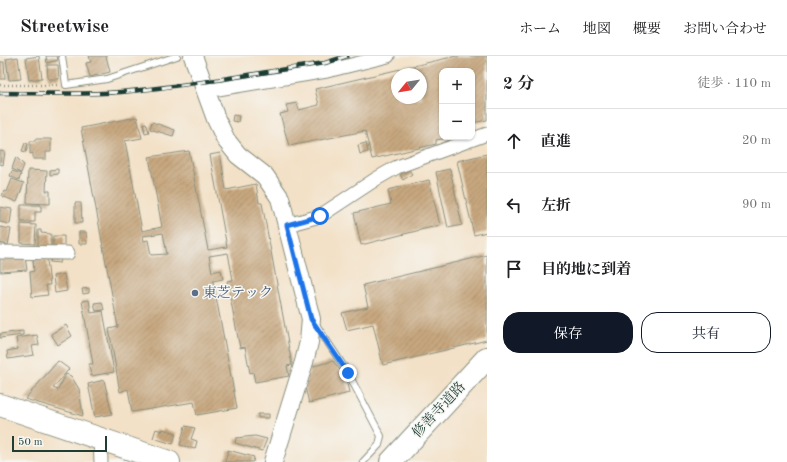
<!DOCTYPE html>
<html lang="ja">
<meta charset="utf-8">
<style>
body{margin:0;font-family:"Old Standard TT","Noto Serif JP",serif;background:#f6f6f6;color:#202124}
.controls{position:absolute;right:12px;top:12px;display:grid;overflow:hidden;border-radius:8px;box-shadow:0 1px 3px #0004}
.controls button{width:36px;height:36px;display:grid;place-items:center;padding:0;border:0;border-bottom:1px solid #e0e0e0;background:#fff;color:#202124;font:20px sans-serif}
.compass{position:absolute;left:391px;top:12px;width:36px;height:36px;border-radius:50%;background:#fff;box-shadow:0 1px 3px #0004;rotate:240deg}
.scale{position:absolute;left:12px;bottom:10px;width:95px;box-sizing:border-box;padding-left:4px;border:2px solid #1f3d34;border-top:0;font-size:11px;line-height:14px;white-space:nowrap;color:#1f3d34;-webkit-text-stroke:3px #f6f6f2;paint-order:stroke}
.stop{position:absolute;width:12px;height:12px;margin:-9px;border:3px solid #1a73e8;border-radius:50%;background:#fff}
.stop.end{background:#1a73e8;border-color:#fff;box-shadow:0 1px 4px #0008}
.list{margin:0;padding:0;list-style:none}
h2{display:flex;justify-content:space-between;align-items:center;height:52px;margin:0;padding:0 16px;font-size:17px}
h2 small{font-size:13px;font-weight:400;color:#757577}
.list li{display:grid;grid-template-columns:26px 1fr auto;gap:12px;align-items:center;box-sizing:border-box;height:64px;padding:0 16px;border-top:1px solid #e0e0e0}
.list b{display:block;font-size:15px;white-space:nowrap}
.list em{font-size:13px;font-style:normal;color:#757577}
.actions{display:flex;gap:8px;padding:12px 16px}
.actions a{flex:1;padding:9px 0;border:1px solid #111827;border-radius:16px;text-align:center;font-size:14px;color:#111827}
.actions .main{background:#111827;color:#fff}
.icon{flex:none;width:22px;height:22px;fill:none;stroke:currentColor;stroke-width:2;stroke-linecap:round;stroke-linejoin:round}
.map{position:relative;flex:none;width:487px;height:406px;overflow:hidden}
header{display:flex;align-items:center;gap:24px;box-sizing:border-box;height:56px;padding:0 20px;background:#fff;border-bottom:1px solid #e0e0e0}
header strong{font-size:19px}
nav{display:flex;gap:22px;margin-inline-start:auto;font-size:14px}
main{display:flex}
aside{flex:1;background:#fff}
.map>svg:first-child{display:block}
.building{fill:url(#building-hatch);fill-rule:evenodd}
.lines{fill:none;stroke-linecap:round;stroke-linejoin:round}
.lane-casing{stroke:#898f7e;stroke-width:8}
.street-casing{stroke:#898f7e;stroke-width:15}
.secondary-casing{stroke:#898f7e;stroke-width:20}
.highway-casing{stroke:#898f7e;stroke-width:24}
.path{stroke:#898f7e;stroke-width:2.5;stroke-dasharray:1 3;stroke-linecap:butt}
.lane{stroke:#fff;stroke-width:6}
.street{stroke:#fff;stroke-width:13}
.secondary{stroke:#fff;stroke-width:18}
.highway{stroke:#fff;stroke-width:22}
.rail-casing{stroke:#1f3d34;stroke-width:4.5}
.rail{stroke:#f6f6f2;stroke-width:3;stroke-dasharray:9;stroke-linecap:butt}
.route{stroke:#1a73e8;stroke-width:5}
.service-dot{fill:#5c6f8a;stroke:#f6f6f2;stroke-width:1.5}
.labels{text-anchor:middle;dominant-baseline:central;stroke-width:3;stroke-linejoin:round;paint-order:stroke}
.service-label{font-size:14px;fill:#4e5e75;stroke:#f6f6f2;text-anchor:start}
.street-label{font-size:14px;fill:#1f3d34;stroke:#f6f6f2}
</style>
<header>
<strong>Streetwise</strong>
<nav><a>ホーム</a><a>地図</a><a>概要</a><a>お問い合わせ</a></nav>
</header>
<main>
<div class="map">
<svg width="487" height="406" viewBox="0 0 487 406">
<defs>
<pattern id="building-hatch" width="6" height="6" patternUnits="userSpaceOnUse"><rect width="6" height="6" fill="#c7a77f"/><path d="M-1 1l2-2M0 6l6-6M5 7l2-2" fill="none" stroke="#a18969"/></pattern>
</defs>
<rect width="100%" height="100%" fill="#f6f6f2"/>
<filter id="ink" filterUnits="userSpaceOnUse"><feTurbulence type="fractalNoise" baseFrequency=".025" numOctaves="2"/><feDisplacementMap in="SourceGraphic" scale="8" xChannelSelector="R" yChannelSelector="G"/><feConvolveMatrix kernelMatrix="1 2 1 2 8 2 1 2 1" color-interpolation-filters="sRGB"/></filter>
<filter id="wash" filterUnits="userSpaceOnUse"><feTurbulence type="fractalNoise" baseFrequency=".012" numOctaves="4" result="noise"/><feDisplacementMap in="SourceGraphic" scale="16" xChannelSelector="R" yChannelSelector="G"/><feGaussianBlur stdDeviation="0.9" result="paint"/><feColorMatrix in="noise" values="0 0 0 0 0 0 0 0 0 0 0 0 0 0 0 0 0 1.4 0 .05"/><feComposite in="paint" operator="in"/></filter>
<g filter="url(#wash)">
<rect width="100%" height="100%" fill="#f3e1c7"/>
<g id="blocks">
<path class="building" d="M39,0L42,22L29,24L26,2Z
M46,0H57L58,4L47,7Z
M89,0H106L110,16L90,21L86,7L91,6Z
M456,0H487V64L472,67V15H442V81L448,82L436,84V88L372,103L365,75L289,90L280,58L288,56L286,49L297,47L299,54L319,49L315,33ZM397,18H421V42H397Z
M18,1L21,23L9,24L6,3Z
M0,6H4L5,23H0Z
M47,9H58L59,23H48Z
M233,59L239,60L238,66L232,65Z
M137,61L142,82L125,85L142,175L162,171L149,101L189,95L208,194L227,191L210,99L220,97L226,134L256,128L259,147H262L292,309L287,310L289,320L255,326L253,316L250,317L245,291L240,292L227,225L233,224L228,197L209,200L212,216L221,214L223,223L213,225L237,352L197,359L194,346L132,356L128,333L120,336L109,273L118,271L81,72ZM163,177L167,198L151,199L148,184L144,185L143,180Z
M152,66L175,74L173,80L150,73Z
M146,67L149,76L145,77L143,68Z
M35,83H51V96H46V103H33V97L30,98V85H35Z
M25,87L28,88L26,96L22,95Z
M366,87L368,96L360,98L358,89Z
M0,95L5,96L3,109L0,108Z
M487,98V176L474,179L457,105Z
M16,101L24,109L21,117L12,113Z
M58,113V118L50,119V114Z
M450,113L462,169L448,172L436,116Z
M28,114L47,115L46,135H50V148L27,147Z
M409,114L412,118L403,124L400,119Z
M12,115L21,118L19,124L10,120Z
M12,123L24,127L17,146L2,140L4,135L7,136Z
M429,124L440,169L361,189L354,157L391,148L388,134Z
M75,147H81L82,167H75Z
M21,149H41V156H35V166H21Z
M0,151L12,153L10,168L0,166Z
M21,168L36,169L35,188L21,187Z
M0,171L11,173L8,189L0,187Z
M38,174H41V177L51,178V192L38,191Z
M79,176H86L87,188H79Z
M53,180H64V192H53Z
M487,199V284L383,309L373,268L347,274L342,257L368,251L363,229Z
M25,201L27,214L0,216V202Z
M51,202L61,203L60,207L50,206Z
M47,203L50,229H46L48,239L32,241L30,216L34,215L33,204Z
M64,218L67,235L55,237L53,220Z
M89,232V237L83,238L82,233Z
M89,244L91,257L103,255L114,316L91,320L89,308H93L82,245Z
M102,246L104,254L96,255L94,247Z
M66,269L72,280L58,289L51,278Z
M23,275V279L0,282V278Z
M37,279L39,289L32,290L34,299L8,303L7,295L18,293L16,282Z
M58,305L69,313L53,332L58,334L66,318L71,320L79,333L83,360L25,343Z
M333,305L346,322L349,337L309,347L305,331L310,311Z
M104,324L112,358L95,361L88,328Z
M258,358H269V362H258Z
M185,370L195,372L191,383L197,385L195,393L180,389Z
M156,373L162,375L163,373L176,377L173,388L153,382Z
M255,380L267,383L262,395L235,387L236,382Z
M228,394L254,401L253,406H225Z"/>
</g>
</g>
<g filter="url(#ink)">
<use href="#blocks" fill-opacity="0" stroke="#898f7e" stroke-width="1"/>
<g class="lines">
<g class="lane-casing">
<path id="lane" d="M62,0L66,29L107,23L177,0
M315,267L348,317L381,380L379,389L363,406"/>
</g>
<g class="street-casing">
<path id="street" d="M206,35L327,15L388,0
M287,169L320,160L376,123L397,111L487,78
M0,196L68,197
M100,383L101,406"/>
</g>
<g class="secondary-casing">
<path id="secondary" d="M193,0L216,63L226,84L238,99L265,120L280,142L311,263L309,286L304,306L273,406"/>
</g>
<g class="highway-casing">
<path id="highway" d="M0,349L169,406
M391,406L487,302"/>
</g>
<path class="path" d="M0,29H58"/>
<use href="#lane" class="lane"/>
<use href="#street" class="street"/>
<use href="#secondary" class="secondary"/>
<use href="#highway" class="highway"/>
<g class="rail-casing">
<path id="rail" d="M0,37C40,37 81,39 121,36C189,30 257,17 325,7L347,0"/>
</g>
<use href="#rail" class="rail"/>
</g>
</g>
<g class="lines" filter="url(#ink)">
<path class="route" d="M320,160L287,169L311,263L348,317"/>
</g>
<circle class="service-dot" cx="195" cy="237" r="4"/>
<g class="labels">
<g class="service-label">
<text x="203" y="237">東芝テック</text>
</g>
<g class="street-label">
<text transform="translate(439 354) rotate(-47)">修善寺道路</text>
</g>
</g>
</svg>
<div class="controls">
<button>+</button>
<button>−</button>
</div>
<svg class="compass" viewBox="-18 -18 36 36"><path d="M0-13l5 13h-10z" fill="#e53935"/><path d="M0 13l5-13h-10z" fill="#757577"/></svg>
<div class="scale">50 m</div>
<div class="stop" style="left:320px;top:160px"></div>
<div class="stop end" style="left:348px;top:317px"></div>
</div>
<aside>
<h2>2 分<small>徒歩 · 110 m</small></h2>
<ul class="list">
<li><svg class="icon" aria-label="ahead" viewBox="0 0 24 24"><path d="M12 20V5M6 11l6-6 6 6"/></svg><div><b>直進</b></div><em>20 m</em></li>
<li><svg class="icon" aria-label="left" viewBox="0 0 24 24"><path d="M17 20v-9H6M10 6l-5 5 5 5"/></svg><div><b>左折</b></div><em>90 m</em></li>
<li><svg class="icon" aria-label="arrive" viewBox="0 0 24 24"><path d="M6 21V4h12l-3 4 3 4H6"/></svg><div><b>目的地に到着</b></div></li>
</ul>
<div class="actions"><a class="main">保存</a><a>共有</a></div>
</aside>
</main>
